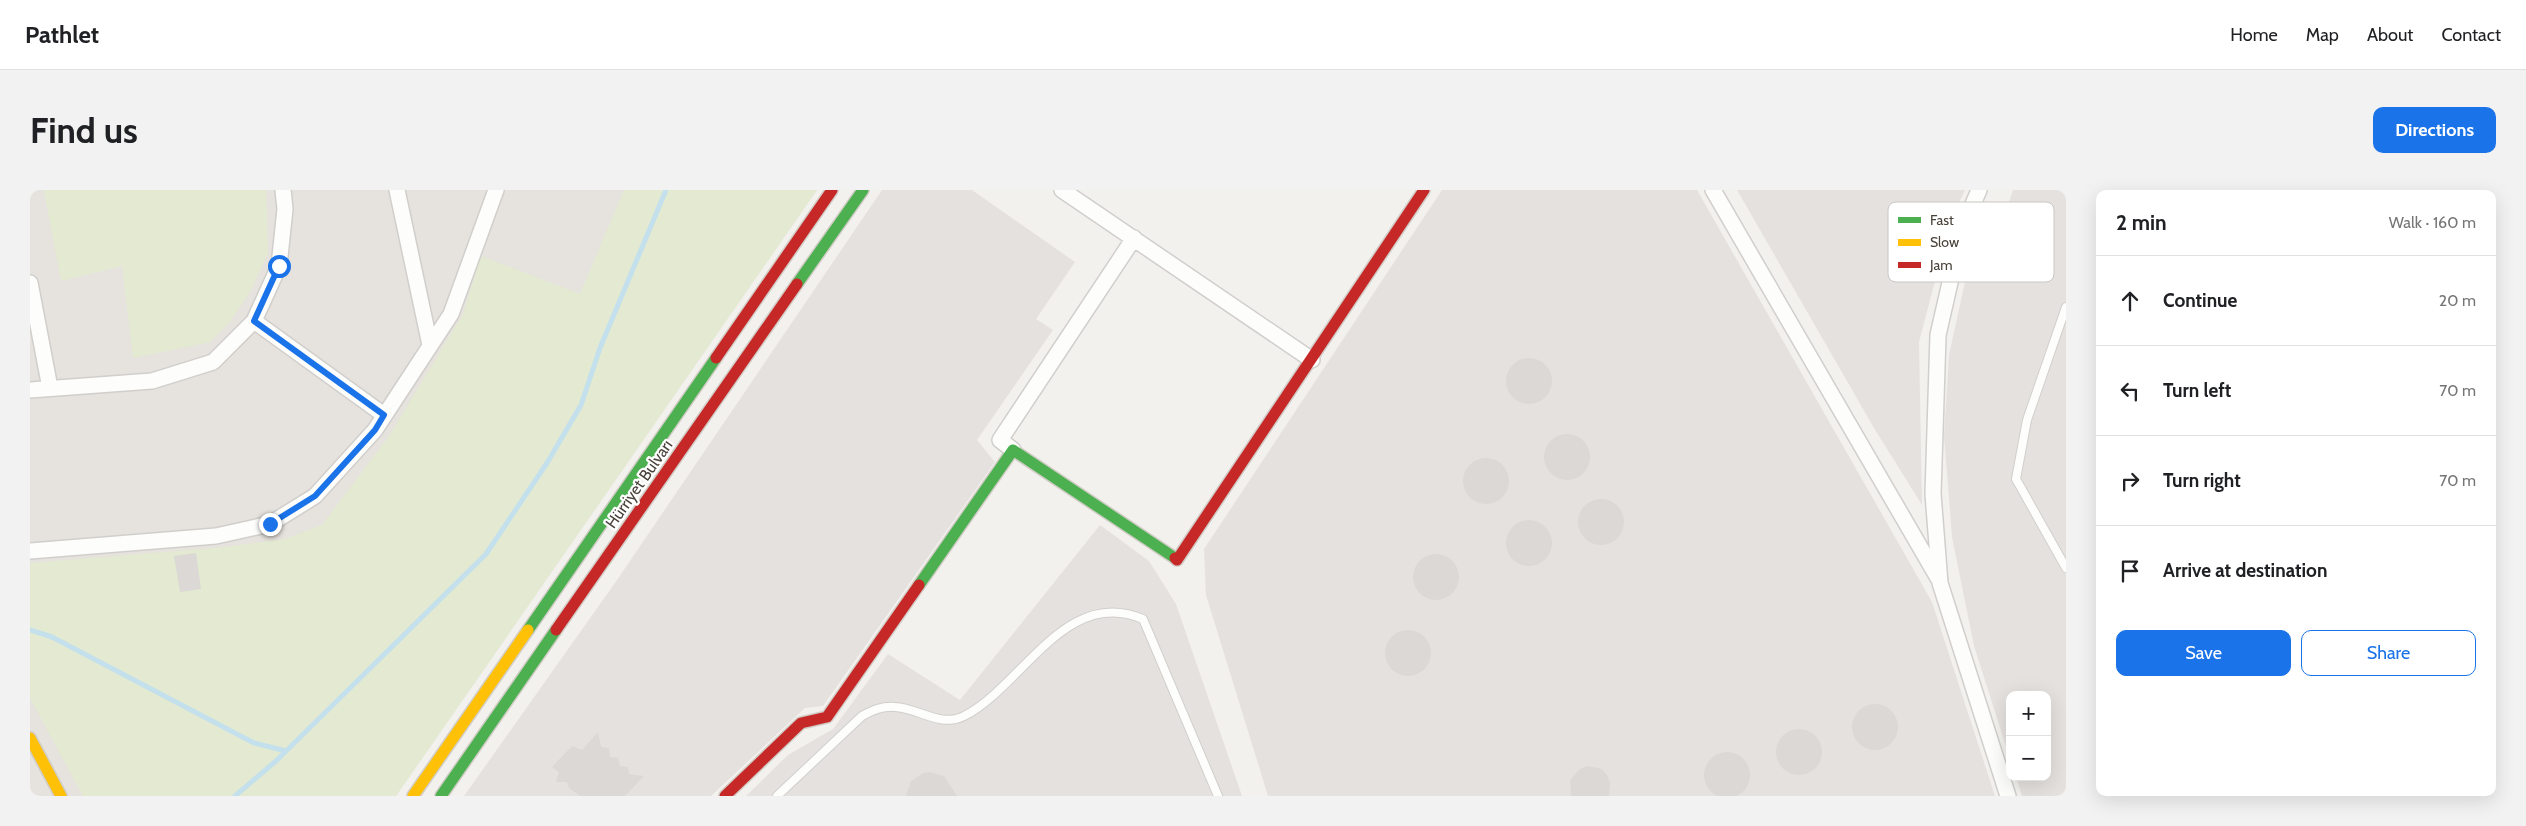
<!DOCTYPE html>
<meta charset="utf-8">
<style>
body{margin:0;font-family:Cabin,sans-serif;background:#f2f2f2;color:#202124}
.controls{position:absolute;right:15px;bottom:15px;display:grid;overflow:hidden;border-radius:10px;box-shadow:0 5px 20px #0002}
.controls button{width:45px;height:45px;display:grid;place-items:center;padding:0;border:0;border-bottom:1px solid #e0e0e0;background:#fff;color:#202124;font:25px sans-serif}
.stop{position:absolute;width:15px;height:15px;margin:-11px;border:4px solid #1a73e8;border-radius:50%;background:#fff}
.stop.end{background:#1a73e8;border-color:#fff;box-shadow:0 1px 5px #0008}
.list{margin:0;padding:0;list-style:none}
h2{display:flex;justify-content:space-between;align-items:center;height:65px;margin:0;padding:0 20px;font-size:21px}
h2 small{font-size:16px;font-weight:400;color:#757577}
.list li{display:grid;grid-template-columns:32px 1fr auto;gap:15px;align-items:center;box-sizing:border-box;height:90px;padding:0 20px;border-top:1px solid #e0e0e0}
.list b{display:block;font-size:19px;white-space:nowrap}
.list em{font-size:16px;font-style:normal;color:#757577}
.actions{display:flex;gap:10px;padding:15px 20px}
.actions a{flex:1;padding:11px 0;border:1px solid #1a73e8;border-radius:10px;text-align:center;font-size:18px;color:#1a73e8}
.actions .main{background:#1a73e8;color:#fff}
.icon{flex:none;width:28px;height:28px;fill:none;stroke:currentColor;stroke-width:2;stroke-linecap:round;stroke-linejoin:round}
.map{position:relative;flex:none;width:2036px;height:606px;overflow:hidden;border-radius:10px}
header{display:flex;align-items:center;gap:30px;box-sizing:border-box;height:70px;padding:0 25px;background:#fff;border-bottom:1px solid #e0e0e0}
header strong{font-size:24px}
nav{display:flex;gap:28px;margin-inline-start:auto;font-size:18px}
.intro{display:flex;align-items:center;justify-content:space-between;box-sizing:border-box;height:120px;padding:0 30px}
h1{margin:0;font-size:35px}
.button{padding:12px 22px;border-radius:10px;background:#1a73e8;color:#fff;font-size:18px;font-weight:700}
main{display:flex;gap:30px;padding:0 30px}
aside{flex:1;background:#fff;border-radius:10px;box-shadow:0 5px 20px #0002}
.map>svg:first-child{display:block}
.residential{fill:#e6e2dd}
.industrial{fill:#e5e1de}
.green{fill:#e3ead1}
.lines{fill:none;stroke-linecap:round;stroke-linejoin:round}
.stream{stroke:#c3e0ec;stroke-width:5}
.building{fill:#dbd8d5}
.lane-casing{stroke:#d1cfcc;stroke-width:10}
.street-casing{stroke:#d1cfcc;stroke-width:18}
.fast-casing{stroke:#d1cdc6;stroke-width:14}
.slow-casing{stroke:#d1cdc6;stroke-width:14}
.jam-casing{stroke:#d1cdc6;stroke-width:14}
.lane{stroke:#fdfdfc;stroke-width:8}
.street{stroke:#fdfdfc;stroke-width:15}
.fast{stroke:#4caf50;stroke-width:11}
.slow{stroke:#ffc107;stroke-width:11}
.jam{stroke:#c62828;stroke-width:11}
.route{stroke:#1a73e8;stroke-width:6}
.labels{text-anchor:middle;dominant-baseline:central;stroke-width:4.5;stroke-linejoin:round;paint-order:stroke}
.street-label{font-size:16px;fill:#49423a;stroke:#fff}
.key{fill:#fff;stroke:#c8c6c4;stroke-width:1}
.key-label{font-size:14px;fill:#49423a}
</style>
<header>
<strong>Pathlet</strong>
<nav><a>Home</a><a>Map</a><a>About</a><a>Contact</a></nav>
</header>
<div class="intro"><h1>Find us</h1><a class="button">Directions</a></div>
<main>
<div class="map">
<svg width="2036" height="606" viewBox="0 0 2036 606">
<rect width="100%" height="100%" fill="#f3f1ee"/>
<path class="residential" d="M0,0H787L366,606H0Z"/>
<path class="industrial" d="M852,0H942L1045,72L1006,129L1023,140L947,250L965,272L793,516L775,518L681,606H434L587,390Z
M1412,0H1667L1902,412L1965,606H1238L1176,405L1174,359Z
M1707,0H1935L1922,27L1889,152L1892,315L1844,238Z
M1983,0H2036V606H1992L1986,587H2017V505H1980V569L1944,456L1922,347L1914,246L1919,165L1940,69L1975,24Z
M1070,335L1119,371L1146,414L1212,606H716L758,565L803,539L858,464L930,510Z"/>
<path class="green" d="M14,0H236L238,63L220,102L199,133L180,152L103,168L92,76L31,91Z
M594,0H787L366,606H53L0,508V373L195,357L255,349L292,335L359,246L433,124L451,66L550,104Z"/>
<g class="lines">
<path class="stream" d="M0,440L22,447L224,553L256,561
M205,606L246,571L456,364L517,273L551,215L570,158L636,0"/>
</g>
<path class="building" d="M1476 191a23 23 0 1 1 46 0a23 23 0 1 1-46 0Z
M1514 267a23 23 0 1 1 46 0a23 23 0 1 1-46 0Z
M1433 291a23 23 0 1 1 46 0a23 23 0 1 1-46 0Z
M1548 332a23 23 0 1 1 46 0a23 23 0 1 1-46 0Z
M1476 353a23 23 0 1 1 46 0a23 23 0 1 1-46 0Z
M166,363L171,399L150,402L144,366Z
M1383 387a23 23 0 1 1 46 0a23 23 0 1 1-46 0Z
M1355 463a23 23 0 1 1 46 0a23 23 0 1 1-46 0Z
M1822 537a23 23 0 1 1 46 0a23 23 0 1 1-46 0Z
M1746 562a23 23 0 1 1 46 0a23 23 0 1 1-46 0Z
M568,542L571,557L579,558L580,567L588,568L590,576L598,577L599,584L614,586L595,606H550L539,598L537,592H526L529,582L522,577L542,556L552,560Z
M1674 585a23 23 0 1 1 46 0a23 23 0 1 1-46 0Z
M1557,576L1572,579L1577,585L1580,592L1579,606H1541L1540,590L1550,579Z
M900,582L914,586L927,606H876L881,591L893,583Z"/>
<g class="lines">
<g class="lane-casing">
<path id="lane" d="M2036,117L1997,230L1986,289L2036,378
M747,606L832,526C843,520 852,516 865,517C888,518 911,538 934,526C993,496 1035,396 1113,429L1188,606"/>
</g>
<g class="street-casing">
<path id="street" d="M367,0L400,155
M1032,0L1282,170
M1683,0L1908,388
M1949,0L1932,40L1908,145L1903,304L1910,393L1978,606
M0,93L20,198
M224,131L354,225
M0,200L122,191L183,172L224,131L249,76L255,19L253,0
M983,260L970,250L1104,48
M0,361L186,346L240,334L285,306L345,240L421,124L466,0"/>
</g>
<g class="fast-casing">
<path id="fast" d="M767,94L833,0
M889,395L983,260L1145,368
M498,440L686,168
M411,606L526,440"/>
</g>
<g class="slow-casing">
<path id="slow" d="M0,548L31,606
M383,606L498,440"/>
</g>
<g class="jam-casing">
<path id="jam" d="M686,168L802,0
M1145,368L1147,370L1394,0
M526,440L767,94
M695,606L771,533L797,527L889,395"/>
</g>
<use href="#lane" class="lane"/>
<use href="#street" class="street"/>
<use href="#fast" class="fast"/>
<use href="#slow" class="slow"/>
<use href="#jam" class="jam"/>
</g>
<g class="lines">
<path class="route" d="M240,334L285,306L345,240L354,225L224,131L249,76"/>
</g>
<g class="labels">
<g class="street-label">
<text transform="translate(609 294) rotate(-55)">Hürriyet Bulvarı</text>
</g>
</g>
<rect x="1858" y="12" width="166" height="80" rx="8" class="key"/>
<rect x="1868" y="27" width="23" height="6" fill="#4caf50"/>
<rect x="1868" y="49" width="23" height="7" fill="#ffc107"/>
<rect x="1868" y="72" width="23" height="6" fill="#c62828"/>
<g class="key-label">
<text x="1900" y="35">Fast</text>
<text x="1900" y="57">Slow</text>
<text x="1900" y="80">Jam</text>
</g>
</svg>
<div class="controls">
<button>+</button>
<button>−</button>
</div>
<div class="stop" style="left:249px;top:76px"></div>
<div class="stop end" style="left:240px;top:334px"></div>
</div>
<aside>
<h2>2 min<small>Walk · 160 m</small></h2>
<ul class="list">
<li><svg class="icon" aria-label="ahead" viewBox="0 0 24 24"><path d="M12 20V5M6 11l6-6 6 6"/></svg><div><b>Continue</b></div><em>20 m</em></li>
<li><svg class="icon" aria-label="left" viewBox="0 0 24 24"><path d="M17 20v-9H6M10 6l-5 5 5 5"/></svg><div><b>Turn left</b></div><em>70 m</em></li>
<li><svg class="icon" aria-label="right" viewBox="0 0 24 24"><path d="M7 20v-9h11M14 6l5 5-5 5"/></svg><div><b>Turn right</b></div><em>70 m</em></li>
<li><svg class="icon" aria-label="arrive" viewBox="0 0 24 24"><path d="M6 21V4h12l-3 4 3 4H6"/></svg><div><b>Arrive at destination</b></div></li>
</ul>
<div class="actions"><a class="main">Save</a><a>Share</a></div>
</aside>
</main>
